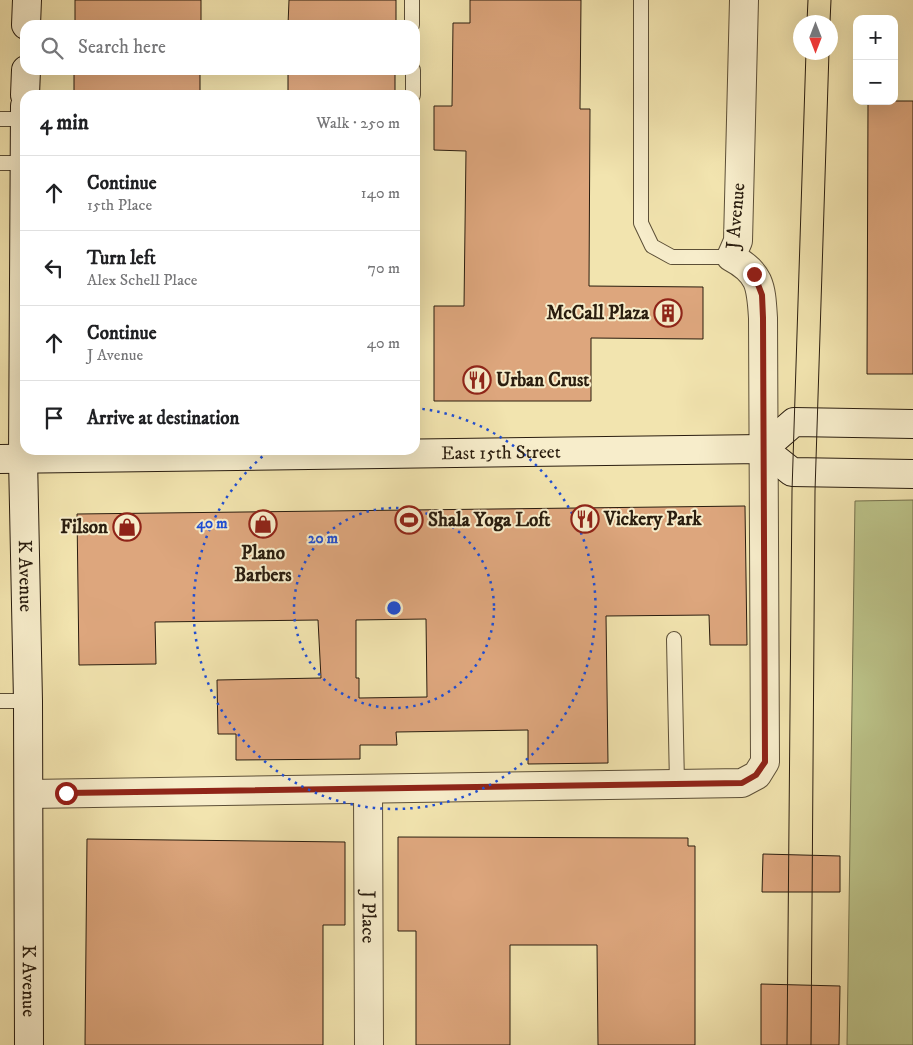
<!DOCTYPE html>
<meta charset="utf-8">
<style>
body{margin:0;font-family:"IM FELL DW Pica",serif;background:#f2f2f2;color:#202124}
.controls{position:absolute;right:15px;top:15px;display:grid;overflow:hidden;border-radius:10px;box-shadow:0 5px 20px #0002}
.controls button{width:45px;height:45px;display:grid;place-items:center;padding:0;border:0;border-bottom:1px solid #e0e0e0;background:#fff;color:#202124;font:25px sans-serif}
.compass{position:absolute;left:793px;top:15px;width:45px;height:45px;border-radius:50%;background:#fff;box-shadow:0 5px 20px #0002;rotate:180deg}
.stop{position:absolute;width:15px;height:15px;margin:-11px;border:4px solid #8f2418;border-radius:50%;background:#fff}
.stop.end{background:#8f2418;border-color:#fff;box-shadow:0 1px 5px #0008}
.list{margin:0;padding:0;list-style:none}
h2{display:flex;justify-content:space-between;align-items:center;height:65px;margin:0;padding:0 20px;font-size:21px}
h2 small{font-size:16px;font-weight:400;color:#757577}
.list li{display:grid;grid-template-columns:32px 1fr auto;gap:15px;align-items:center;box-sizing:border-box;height:75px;padding:0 20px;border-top:1px solid #e0e0e0}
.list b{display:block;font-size:19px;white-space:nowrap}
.list p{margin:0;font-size:16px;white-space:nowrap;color:#757577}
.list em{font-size:16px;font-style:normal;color:#757577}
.icon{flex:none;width:28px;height:28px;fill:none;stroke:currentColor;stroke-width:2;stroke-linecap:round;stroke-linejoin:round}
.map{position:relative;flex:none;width:913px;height:1045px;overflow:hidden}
.search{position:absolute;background:#fff;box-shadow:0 5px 20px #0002;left:20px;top:20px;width:400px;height:55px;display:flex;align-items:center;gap:12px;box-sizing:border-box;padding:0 18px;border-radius:15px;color:#757577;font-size:19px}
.panel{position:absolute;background:#fff;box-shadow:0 5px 20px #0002;left:20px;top:90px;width:400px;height:365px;border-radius:15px}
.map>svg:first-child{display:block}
.green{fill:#bcc48a;stroke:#73704c}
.building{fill:#dda67d;stroke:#2a1d0f;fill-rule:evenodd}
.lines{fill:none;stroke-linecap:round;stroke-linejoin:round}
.service-casing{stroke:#5c4f37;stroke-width:16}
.minor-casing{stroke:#5c4f37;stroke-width:30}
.secondary-casing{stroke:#2a1d0f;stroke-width:30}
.service{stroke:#f7edcb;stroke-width:14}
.minor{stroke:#f7edcb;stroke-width:28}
.secondary{stroke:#f7edcb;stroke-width:28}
.tram{stroke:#2a1d0f;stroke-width:1}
.route{stroke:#8f2418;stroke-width:6}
.ring{fill:none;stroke:#1d4ed8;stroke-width:2.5;stroke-dasharray:2.5 5}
.labels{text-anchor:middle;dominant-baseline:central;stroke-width:4;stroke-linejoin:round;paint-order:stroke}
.street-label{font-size:19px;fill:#2a1d0f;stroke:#f7edcb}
.poi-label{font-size:19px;font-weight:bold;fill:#2a1d0f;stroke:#f7edcb;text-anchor:start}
.centre{fill:#1d4ed8;stroke:#f7edcb;stroke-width:2.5}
.ring-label{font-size:15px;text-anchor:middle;font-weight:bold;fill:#1d4ed8;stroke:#f7edcb;stroke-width:4;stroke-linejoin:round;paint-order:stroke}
</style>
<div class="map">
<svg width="913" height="1045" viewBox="0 0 913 1045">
<rect width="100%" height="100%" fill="#f2e4af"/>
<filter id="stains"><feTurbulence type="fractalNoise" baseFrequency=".004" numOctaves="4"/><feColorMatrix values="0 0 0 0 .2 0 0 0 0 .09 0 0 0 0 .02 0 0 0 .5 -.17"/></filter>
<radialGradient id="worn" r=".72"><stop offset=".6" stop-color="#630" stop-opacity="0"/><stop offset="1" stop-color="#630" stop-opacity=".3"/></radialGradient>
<path class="green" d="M913,500V1045H847L855,501Z"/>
<path class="building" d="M75,0H201V25H75Z
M289,0H396V25H288Z
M470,0H581L580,109H590L589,286L703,287V339L591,338V401H434V306H464L466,151L434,150V106H452L453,23H470Z
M74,70H200V95H74Z
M288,70H395V95H288Z
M868,101H913V374H867Z
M745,506L747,645H710L709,615L606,616L608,763L528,764V730L396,732L397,745H360V759L236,760V734H218L217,680L321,678L318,620L155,622L156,664L79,665L77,514ZM426,619L427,697L359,698V678H356V620Z
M398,837L688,838V846H695V1045H598L597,945H510V1045H416V931H398Z
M87,839L345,842V925H323V1045H85Z
M763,854L840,856V892H762Z
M761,984L840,986L839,1045H761Z"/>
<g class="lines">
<g class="service-casing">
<path id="service" d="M412,0V25
M641,0V223L652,246L672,257H731
M413,70V95
M0,119H25
M0,163H24
M674,639L677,784
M0,701H28"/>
</g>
<g class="minor-casing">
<g id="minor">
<path id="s1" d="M368,789L369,1045"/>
<path d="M29,794L742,783L757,775L765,762L763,318C761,287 761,273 731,257L738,241L744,0"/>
</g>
</g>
<g class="secondary-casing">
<g id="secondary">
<path d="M26,25L27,0"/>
<path d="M25,95L26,70"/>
<path id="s2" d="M25,106L23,458L28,701L29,1045"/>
<path d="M763,449L794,422L913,424"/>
<path id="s3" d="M0,459L763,449L792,472L913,474"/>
</g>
</g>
<use href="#service" class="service"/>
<use href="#minor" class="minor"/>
<use href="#secondary" class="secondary"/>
<path class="tram" d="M807,22L808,0
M830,22L831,0
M787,1045L792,491L806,52
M811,1045L815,491L829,52"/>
</g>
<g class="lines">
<path class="route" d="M66,793L742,783L756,775L765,762L763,318L762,295L754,274"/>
</g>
<g class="ring">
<circle cx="394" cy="608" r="100"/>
<path d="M415 408A201 201 0 1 1 269 451"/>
</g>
<defs>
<g id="building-ring" transform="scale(1.4375)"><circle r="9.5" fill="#f7edcb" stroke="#8f2418" stroke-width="1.5"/><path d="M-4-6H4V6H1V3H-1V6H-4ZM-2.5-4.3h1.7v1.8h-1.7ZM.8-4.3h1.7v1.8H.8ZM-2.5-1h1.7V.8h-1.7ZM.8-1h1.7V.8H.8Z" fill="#8f2418"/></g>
<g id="restaurant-ring" transform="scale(1.4375)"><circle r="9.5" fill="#f7edcb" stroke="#8f2418" stroke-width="1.5"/><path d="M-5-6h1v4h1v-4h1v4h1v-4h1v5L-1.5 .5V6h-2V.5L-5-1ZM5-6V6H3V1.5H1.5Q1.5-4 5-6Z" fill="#8f2418"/></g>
<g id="stadium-ring" transform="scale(1.4375)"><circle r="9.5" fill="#f7edcb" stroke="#8f2418" stroke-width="1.5"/><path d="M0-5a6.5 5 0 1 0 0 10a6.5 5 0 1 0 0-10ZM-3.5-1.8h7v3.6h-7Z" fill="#8f2418"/></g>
<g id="shop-ring" transform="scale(1.4375)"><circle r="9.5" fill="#f7edcb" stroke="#8f2418" stroke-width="1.5"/><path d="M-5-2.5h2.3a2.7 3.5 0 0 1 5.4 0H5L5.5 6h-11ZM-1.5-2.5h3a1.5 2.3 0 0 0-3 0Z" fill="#8f2418"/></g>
</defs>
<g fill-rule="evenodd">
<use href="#building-ring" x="668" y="313"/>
<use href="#restaurant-ring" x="477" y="380"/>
<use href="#restaurant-ring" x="585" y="519"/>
<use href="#stadium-ring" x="409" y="520"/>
<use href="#shop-ring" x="263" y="524"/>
<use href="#shop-ring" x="127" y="527"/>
</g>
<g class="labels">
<g class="street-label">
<text transform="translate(736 216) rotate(-85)">J Avenue</text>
<text stroke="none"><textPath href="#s3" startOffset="501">East 15th Street</textPath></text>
<text stroke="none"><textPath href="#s2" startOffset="470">K Avenue</textPath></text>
<text stroke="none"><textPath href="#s1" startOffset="128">J Place</textPath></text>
<text stroke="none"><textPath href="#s2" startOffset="875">K Avenue</textPath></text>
</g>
<g class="poi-label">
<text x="649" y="313" text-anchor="end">McCall Plaza</text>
<text x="496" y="380">Urban Crust</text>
<text x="604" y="519">Vickery Park</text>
<text x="428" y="520">Shala Yoga Loft</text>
<text x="108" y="527" text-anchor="end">Filson</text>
<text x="263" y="553" text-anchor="middle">Plano<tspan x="263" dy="22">Barbers</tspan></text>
</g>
</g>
<circle cx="394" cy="608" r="8" class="centre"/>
<g class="ring-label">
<text x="212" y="528">40 m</text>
<text x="323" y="543">20 m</text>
</g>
<rect width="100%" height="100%" filter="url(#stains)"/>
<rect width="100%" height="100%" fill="url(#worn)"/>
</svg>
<div class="controls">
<button>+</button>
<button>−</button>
</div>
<svg class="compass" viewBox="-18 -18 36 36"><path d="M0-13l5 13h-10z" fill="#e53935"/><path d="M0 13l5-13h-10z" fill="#757577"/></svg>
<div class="stop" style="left:66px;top:793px"></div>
<div class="stop end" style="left:754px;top:274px"></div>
<div class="search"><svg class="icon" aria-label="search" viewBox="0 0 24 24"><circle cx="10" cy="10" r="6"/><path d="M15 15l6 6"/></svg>Search here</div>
<section class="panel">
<h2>4 min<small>Walk · 250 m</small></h2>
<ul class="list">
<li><svg class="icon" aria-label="ahead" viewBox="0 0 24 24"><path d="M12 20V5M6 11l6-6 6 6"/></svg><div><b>Continue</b><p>15th Place</p></div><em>140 m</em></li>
<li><svg class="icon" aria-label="left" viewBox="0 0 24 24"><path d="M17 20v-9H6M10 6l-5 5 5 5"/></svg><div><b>Turn left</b><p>Alex Schell Place</p></div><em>70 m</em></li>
<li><svg class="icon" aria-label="ahead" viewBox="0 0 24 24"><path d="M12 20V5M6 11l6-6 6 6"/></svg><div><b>Continue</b><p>J Avenue</p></div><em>40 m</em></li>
<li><svg class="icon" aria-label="arrive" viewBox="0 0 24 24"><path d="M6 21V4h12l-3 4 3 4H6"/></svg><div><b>Arrive at destination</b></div></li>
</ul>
</section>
</div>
